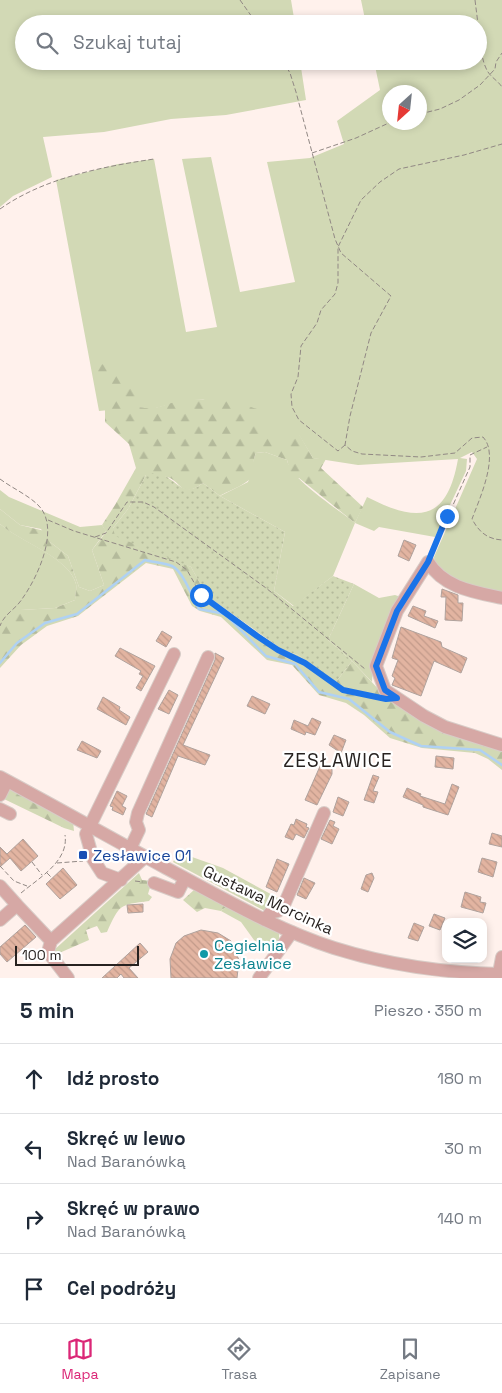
<!DOCTYPE html>
<html lang="pl">
<meta charset="utf-8">
<style>
body{margin:0;font-family:"Space Grotesk",sans-serif;background:#f6f6f7;color:#1f2937}
.controls{position:absolute;right:15px;bottom:15px;display:grid;overflow:hidden;border-radius:10px;box-shadow:0 2px 8px #0003}
.controls button{width:45px;height:45px;display:grid;place-items:center;padding:0;border:0;border-bottom:1px solid #e0e1e3;background:#fff;color:#1f2937;font:25px sans-serif}
.compass{position:absolute;left:382px;top:85px;width:45px;height:45px;border-radius:50%;background:#fff;box-shadow:0 2px 8px #0003;rotate:207deg}
.scale{position:absolute;left:15px;bottom:12px;width:124px;box-sizing:border-box;padding-left:5px;border:2px solid #272220;border-top:0;font-size:14px;line-height:18px;white-space:nowrap;color:#272220;-webkit-text-stroke:4px #fff;paint-order:stroke}
.stop{position:absolute;width:15px;height:15px;margin:-11px;border:4px solid #1a73e8;border-radius:50%;background:#fff}
.stop.end{background:#1a73e8;border-color:#fff;box-shadow:0 1px 5px #0008}
.list{margin:0;padding:0;list-style:none}
h2{display:flex;justify-content:space-between;align-items:center;height:65px;margin:0;padding:0 20px;font-size:21px}
h2 small{font-size:16px;font-weight:400;color:#747a83}
.list li{display:grid;grid-template-columns:32px 1fr auto;gap:15px;align-items:center;box-sizing:border-box;height:70px;padding:0 20px;border-top:1px solid #e0e1e3}
.list b{display:block;font-size:19px;white-space:nowrap}
.list p{margin:0;font-size:16px;white-space:nowrap;color:#747a83}
.list em{font-size:16px;font-style:normal;color:#747a83}
.icon{flex:none;width:28px;height:28px;fill:none;stroke:currentColor;stroke-width:2;stroke-linecap:round;stroke-linejoin:round}
.map{position:relative;flex:none;width:502px;height:978px;overflow:hidden}
.search{position:absolute;background:#fff;box-shadow:0 2px 8px #0003;left:15px;right:15px;top:15px;height:55px;display:flex;align-items:center;gap:12px;box-sizing:border-box;padding:0 18px;border-radius:28px;color:#747a83;font-size:19px}
.sheet{height:345px;background:#fff}
nav{display:flex;justify-content:space-around;align-items:center;box-sizing:border-box;height:70px;border-top:1px solid #e0e1e3;background:#fff;font-size:14px;color:#747a83}
nav a{display:grid;justify-items:center;gap:2px}
nav .on{color:#db2777}
.map>svg:first-child{display:block}
.grass{fill:#d2d9b5;fill-rule:evenodd}
.forest{fill:url(#forest-firs)}
.park{fill:url(#park-dots)}
.lines{fill:none;stroke-linecap:round;stroke-linejoin:round}
.stream{stroke:#afd1f3;stroke-width:2.5}
.building{fill:url(#building-back-hatch);stroke:#afa29d}
.minor-casing{stroke:#d8ccc7;stroke-width:14}
.path{stroke:#918884;stroke-width:1;stroke-dasharray:5 2.5;stroke-linecap:butt}
.minor{stroke:#d6a8a5;stroke-width:12}
.route{stroke:#1a73e8;stroke-width:6}
.transit-dot{fill:#1a4fb4;stroke:#fff;stroke-width:2}
.culture-dot{fill:#0f9aa8;stroke:#fff;stroke-width:2}
.labels{text-anchor:middle;dominant-baseline:central;stroke-width:4.5;stroke-linejoin:round;paint-order:stroke}
.transit-label{font-size:16px;fill:#164399;stroke:#fff;text-anchor:start}
.street-label{font-size:16px;fill:#272220;stroke:#fff}
.culture-label{font-size:16px;fill:#0d838f;stroke:#fff;text-anchor:start}
.quarter-label{font-size:19px;letter-spacing:1px;fill:#272220;stroke:#fff}
</style>
<div class="map">
<svg width="502" height="978" viewBox="0 0 502 978">
<defs>
<pattern id="forest-firs" width="22" height="20" patternUnits="userSpaceOnUse" patternTransform="scale(1.25)"><rect width="22" height="20" fill="#d2d9b5"/><path d="M5 1l3.5 6h-7zM16 11l3.5 6h-7z" fill="#b4ba9b"/></pattern>
<pattern id="park-dots" width="8" height="8" patternUnits="userSpaceOnUse" patternTransform="scale(1.25)"><rect width="8" height="8" fill="#d2d9b5"/><path d="M2 2h.1M6 6h.1" fill="none" stroke="#b4ba9b" stroke-width="1.8" stroke-linecap="round"/></pattern>
<pattern id="building-back-hatch" width="6" height="6" patternUnits="userSpaceOnUse" patternTransform="scale(1.25)"><rect width="6" height="6" fill="#e2b4a1"/><path d="M-1 5l2 2M0 0l6 6M5-1l2 2" fill="none" stroke="#c29a8a"/></pattern>
</defs>
<rect width="100%" height="100%" fill="#fff1ec"/>
<path class="grass" d="M0,0H291L295,24H24V61H300L306,100L226,115L171,119L104,132L43,137L52,177L13,196L0,207Z
M361,0H502V596L476,591L436,571L434,557L477,459L472,452L460,458L467,459L466,471L435,537L379,527L374,531L355,523L333,576L294,606L274,591L285,532L220,496L248,482C252,472 252,462 256,453L265,452L287,460C291,480 338,509 355,523L367,497C418,523 447,522 458,459L358,465L313,458L299,435H268L203,399L179,402L148,410L140,407L99,411L56,180L118,164L154,159L186,332L217,327L182,159L211,157L240,292L295,282L267,162L310,158L344,144L337,121L380,90L374,61H478V24H366ZM390,92H420V122H390Z
M0,490L9,497L80,527L102,525L106,531L92,550L104,585L90,591L79,587L68,556L50,542L41,529L20,525L0,509Z
M0,524C21,542 70,558 76,584C77,589 75,595 75,600L55,608L21,610L0,630Z
M354,584L379,598L395,595L401,597L373,665L372,682L352,661L328,640Z
M178,852L223,868L278,898L272,910H263L173,862Z
M227,906L279,932V941L270,950L254,940L241,922L221,911Z"/>
<path class="forest" d="M102,364L138,380L140,407C154,411 166,404 179,401C206,397 232,400 257,409L268,434H299L313,458L326,459L321,468L363,507L355,523L299,478H292L287,460L265,452L256,453C252,461 255,465 253,473C251,484 229,490 220,496L203,483C180,500 182,481 167,477C161,475 153,476 146,475L128,509L113,528L191,567L208,597L282,650L298,655L336,682L352,661L382,693L502,750V770L488,759L475,753L422,748L390,738L364,715L346,703L319,695L292,665L267,660L221,617L200,611L192,606L173,569L146,563L78,616L47,626L21,645L0,668V629L20,610L55,608L75,600C75,595 77,589 76,584C70,558 20,542 0,524V509L20,525L49,532L50,542L68,556L79,587L90,591L104,585L92,550L106,532L102,525L115,505L136,468L129,444L105,422V410L111,398L97,378L95,369Z
M0,786L14,789L73,821L74,831L64,828L4,799Z
M139,873L142,880L152,881L148,894L152,897L149,901C119,905 120,904 107,932L101,933L97,926L86,930L89,940L57,954L53,951Z
M195,889L227,906L221,911L205,908L197,912L183,900Z"/>
<path class="park" d="M154,473C176,474 180,501 203,483L220,496L285,532L274,591L293,606L333,576L354,584L328,640L352,661L336,682L298,655L283,650L207,596L191,567L115,536L113,528L128,509L146,475Z"/>
<g class="lines">
<path class="stream" d="M0,663L17,643L45,623L77,614L145,560C153,562 164,563 172,566C183,571 192,597 199,609L225,614L266,656L295,664L319,692L349,699L390,732L421,746L480,750L502,765"/>
</g>
<path class="building" d="M404,540L416,545L409,561L398,556Z
M442,589L458,595V603H463L462,621L445,620L446,597H441Z
M413,606L426,611L424,616L438,621L435,628L408,616Z
M401,627L441,642L442,647L467,658L461,673L434,661L421,696L392,685L395,678L392,676L398,660L392,658Z
M162,631L172,637L166,647L156,641Z
M120,648L155,666L141,691L136,688L143,676L139,674L141,671L115,656Z
M215,653L224,658L183,745L210,755L205,765L178,756L152,817L146,814L215,660Z
M169,690L178,695L169,714L158,709Z
M252,696L270,704L265,714L247,706Z
M103,697L120,707L119,710L130,717L126,725L97,709Z
M312,718L321,722L315,735L306,732L305,735L291,729L294,720L308,726Z
M334,735L346,740L341,753L329,745Z
M82,741L101,751L97,758L77,750Z
M436,756L454,758L453,769L435,767Z
M321,764L332,769V774L317,805L305,800Z
M373,775L379,777L373,791L378,792L374,803L364,800Z
M452,784L459,787L448,815L423,807V805L403,797L407,788L421,794L420,796L445,804Z
M117,791L127,796L122,806L126,808L123,815L112,810L113,807L110,806Z
M338,797L349,802L343,816L333,812Z
M296,819L307,824L306,827L309,828L304,838L296,834L293,840L285,837L291,824L294,825Z
M330,820L335,822L333,826L339,829L332,844L321,839Z
M492,833L502,836V847L489,844Z
M23,839L38,856L21,871L10,858L0,867V847L7,854Z
M482,858L497,862L493,877L478,872Z
M277,859L289,864L277,892L266,887Z
M63,868L77,885L60,899L46,884Z
M372,873L374,878L368,892L361,889L366,875Z
M304,878L315,883L306,899L297,895Z
M465,892L481,897L480,902L486,903L483,913L461,907Z
M143,904V912L128,913L127,905Z
M434,914L445,918L440,930L429,926Z
M414,923L424,927L418,941L408,938Z
M25,925L36,937L7,962L0,954V947Z
M201,930L218,933L231,941L239,960L237,978H171L170,959L176,943L184,936Z
M140,943L148,952L129,968L138,978H124L121,974L117,978H102Z"/>
<g class="lines">
<g class="minor-casing">
<path id="minor" d="M502,598C474,592 444,588 428,562L397,611L376,666L385,690L424,716L445,727L502,745
M0,777C56,807 111,838 166,868C221,897 275,929 334,948C388,965 445,973 502,974
M0,795L7,781
M0,809L10,814
M130,849L139,830L136,822L138,813L208,657
M121,880L102,873L93,859L86,834L174,654
M154,883L178,892L185,878
M0,886L17,905
M0,920L17,905L51,941L145,857
M265,920L270,913L278,911L284,905L324,813
M51,941L48,952L68,978
M259,978L292,932
M498,978L502,957"/>
</g>
<path class="path" d="M240,0L257,24
M475,0L478,24
M478,28C480,41 481,61 488,72C492,78 498,81 502,87
M283,61L290,73L296,92L335,239L341,253L391,296L371,333L350,416L345,445L352,451L362,454L421,457L455,453L472,438L483,437C500,455 479,500 472,519C479,532 487,539 502,540
M420,114L440,109L459,100L480,85L495,69L496,62L502,53
M312,153L356,138L391,122
M0,209C44,178 101,167 154,159
M345,445L338,451L299,420L292,407L291,394L298,377L301,346L317,323L321,310L335,294L338,283V247L361,200L380,182L399,169L464,155L502,144
M0,479C12,488 28,495 38,505C61,527 38,577 22,599C16,609 4,614 0,626
M48,520L74,531L176,562L187,570L201,595L257,636L305,663L343,690L377,698
M95,537L106,533L127,502H143L154,507L266,588L365,669
M432,552L470,467V455L487,447
M32,862L42,875
M57,863L83,861
M0,866L14,881L27,886
M47,873L52,878
M135,881L143,882
M21,893C39,878 69,861 65,835"/>
<use href="#minor" class="minor"/>
</g>
<g class="lines">
<path class="route" d="M201,595L257,636L278,650L305,663L343,690L386,699L397,698L385,690L376,666L397,611L428,562L447,516"/>
</g>
<rect class="transit-dot" x="78" y="850" width="10" height="10" rx="2.5"/>
<circle class="culture-dot" cx="204" cy="954" r="5"/>
<g class="labels">
<g class="transit-label">
<text x="93" y="855">Zesławice 01</text>
</g>
<g class="street-label">
<text transform="translate(268 900) rotate(25)">Gustawa Morcinka</text>
</g>
<g class="culture-label">
<text x="214" y="945">Cegielnia<tspan x="214" dy="18">Zesławice</tspan></text>
</g>
<g class="quarter-label">
<text x="338" y="760">ZESŁAWICE</text>
</g>
</g>
</svg>
<div class="controls">
<button><svg class="icon" aria-label="layers" viewBox="0 0 24 24"><path d="M12 4l9 5-9 5-9-5zM3 14l9 5 9-5"/></svg></button>
</div>
<svg class="compass" viewBox="-18 -18 36 36"><path d="M0-13l5 13h-10z" fill="#e53935"/><path d="M0 13l5-13h-10z" fill="#747a83"/></svg>
<div class="scale">100 m</div>
<div class="stop" style="left:201px;top:595px"></div>
<div class="stop end" style="left:447px;top:516px"></div>
<div class="search"><svg class="icon" aria-label="search" viewBox="0 0 24 24"><circle cx="10" cy="10" r="6"/><path d="M15 15l6 6"/></svg>Szukaj tutaj</div>
</div>
<section class="sheet">
<h2>5 min<small>Pieszo · 350 m</small></h2>
<ul class="list">
<li><svg class="icon" aria-label="ahead" viewBox="0 0 24 24"><path d="M12 20V5M6 11l6-6 6 6"/></svg><div><b>Idź prosto</b></div><em>180 m</em></li>
<li><svg class="icon" aria-label="left" viewBox="0 0 24 24"><path d="M17 20v-9H6M10 6l-5 5 5 5"/></svg><div><b>Skręć w lewo</b><p>Nad Baranówką</p></div><em>30 m</em></li>
<li><svg class="icon" aria-label="right" viewBox="0 0 24 24"><path d="M7 20v-9h11M14 6l5 5-5 5"/></svg><div><b>Skręć w prawo</b><p>Nad Baranówką</p></div><em>140 m</em></li>
<li><svg class="icon" aria-label="arrive" viewBox="0 0 24 24"><path d="M6 21V4h12l-3 4 3 4H6"/></svg><div><b>Cel podróży</b></div></li>
</ul>
</section>
<nav>
<a class="on"><svg class="icon" aria-label="map" viewBox="0 0 24 24"><path d="M3 6l6-2 6 2 6-2v14l-6 2-6-2-6 2zM9 4v14M15 6v14"/></svg>Mapa</a>
<a><svg class="icon" aria-label="directions" viewBox="0 0 24 24"><path d="M12 3l9 9-9 9-9-9zM9 14v-3h6M13 9l2 2-2 2"/></svg>Trasa</a>
<a><svg class="icon" aria-label="saved" viewBox="0 0 24 24"><path d="M7 4h10v16l-5-4-5 4z"/></svg>Zapisane</a>
</nav>
